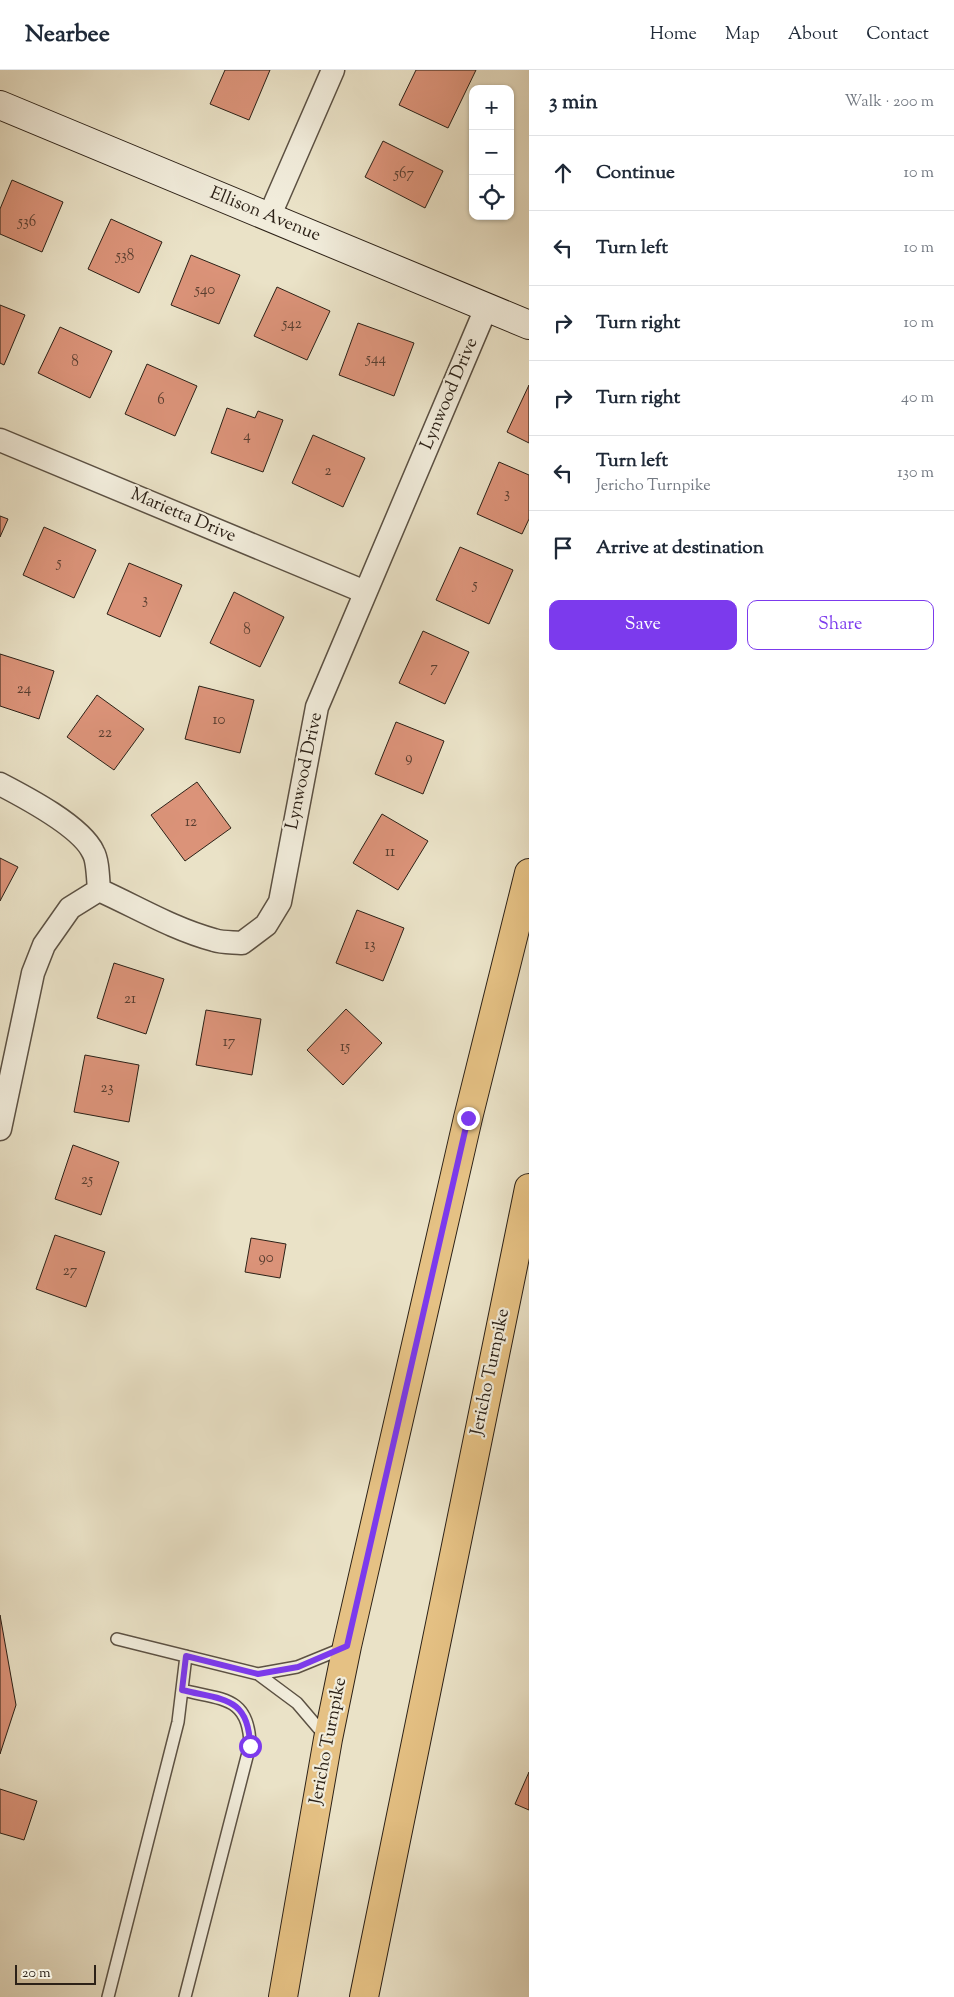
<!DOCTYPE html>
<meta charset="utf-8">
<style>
body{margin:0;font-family:"Sorts Mill Goudy",serif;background:#f6f6f7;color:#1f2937}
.controls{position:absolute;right:15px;top:15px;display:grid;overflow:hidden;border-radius:10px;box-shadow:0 1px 4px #0004}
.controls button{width:45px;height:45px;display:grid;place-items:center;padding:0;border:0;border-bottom:1px solid #e0e1e3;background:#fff;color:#1f2937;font:25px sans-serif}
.scale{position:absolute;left:15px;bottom:12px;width:81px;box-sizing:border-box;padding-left:5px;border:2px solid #2c2117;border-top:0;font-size:14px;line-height:18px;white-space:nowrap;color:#2c2117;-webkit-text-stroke:4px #f1ecdb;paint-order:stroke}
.stop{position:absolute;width:15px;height:15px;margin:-11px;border:4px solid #7c3aed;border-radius:50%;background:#fff}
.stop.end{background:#7c3aed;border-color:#fff;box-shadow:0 1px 5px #0008}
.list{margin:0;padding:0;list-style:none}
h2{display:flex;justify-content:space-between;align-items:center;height:65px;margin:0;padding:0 20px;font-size:21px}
h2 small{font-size:16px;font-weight:400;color:#747a83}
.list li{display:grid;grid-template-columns:32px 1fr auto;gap:15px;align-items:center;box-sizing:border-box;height:75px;padding:0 20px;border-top:1px solid #e0e1e3}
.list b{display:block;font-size:19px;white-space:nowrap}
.list p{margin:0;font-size:16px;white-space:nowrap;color:#747a83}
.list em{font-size:16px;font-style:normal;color:#747a83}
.actions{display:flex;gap:10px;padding:15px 20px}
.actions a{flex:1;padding:11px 0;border:1px solid #7c3aed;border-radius:10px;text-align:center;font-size:18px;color:#7c3aed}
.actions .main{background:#7c3aed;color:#fff}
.icon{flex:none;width:28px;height:28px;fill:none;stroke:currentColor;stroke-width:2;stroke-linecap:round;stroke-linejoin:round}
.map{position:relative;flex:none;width:529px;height:1927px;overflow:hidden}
header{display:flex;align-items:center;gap:30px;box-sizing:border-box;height:70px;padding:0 25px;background:#fff;border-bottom:1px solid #e0e1e3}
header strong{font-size:24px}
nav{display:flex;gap:28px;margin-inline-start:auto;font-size:18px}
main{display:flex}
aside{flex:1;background:#fff}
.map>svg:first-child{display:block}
.building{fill:#db9379;stroke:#2c2117}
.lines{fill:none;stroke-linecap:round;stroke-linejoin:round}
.lane-casing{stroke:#5c5143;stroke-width:14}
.street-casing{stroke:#5c5143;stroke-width:25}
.secondary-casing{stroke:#2c2117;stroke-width:30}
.primary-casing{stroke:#2c2117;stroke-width:30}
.lane{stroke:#f1ecdb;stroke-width:11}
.street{stroke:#f1ecdb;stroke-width:22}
.secondary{stroke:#f1ecdb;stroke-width:28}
.primary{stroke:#e5c184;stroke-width:28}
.route{stroke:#7c3aed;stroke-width:6}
.labels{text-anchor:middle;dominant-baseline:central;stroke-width:4.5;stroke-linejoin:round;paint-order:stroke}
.number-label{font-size:15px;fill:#583e30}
.street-label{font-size:18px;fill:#2c2117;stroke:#f1ecdb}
</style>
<header>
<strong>Nearbee</strong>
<nav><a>Home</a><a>Map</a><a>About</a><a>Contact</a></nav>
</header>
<main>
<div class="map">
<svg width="529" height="1927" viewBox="0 0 529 1927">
<rect width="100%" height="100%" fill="#eae2c7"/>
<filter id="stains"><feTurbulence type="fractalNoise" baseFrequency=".004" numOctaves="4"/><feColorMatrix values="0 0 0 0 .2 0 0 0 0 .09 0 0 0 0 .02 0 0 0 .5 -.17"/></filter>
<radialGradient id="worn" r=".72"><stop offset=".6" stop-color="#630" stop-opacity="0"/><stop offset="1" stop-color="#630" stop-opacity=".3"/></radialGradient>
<path class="building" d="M225,0H270L249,50L210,34Z
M416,0H476L448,58L399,35Z
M383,71L443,101L425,138L365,107Z
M12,110L63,132L42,182L0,164V139Z
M111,149L162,172L139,223L88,199Z
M191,185L240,205L219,254L171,235Z
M277,217L330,241L307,290L254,266Z
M0,235L25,245L4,295L0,293Z
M358,253L414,273L394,326L339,305Z
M60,257L112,281L90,328L38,303Z
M147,294L197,316L175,366L125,344Z
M529,315V373L507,362Z
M227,338L255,348L258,341L283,350L263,402L211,383Z
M313,365L365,388L343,437L292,413Z
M499,392L529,405V449L522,464L477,444Z
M0,446L8,449L0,467Z
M44,457L96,480L74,528L23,505Z
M460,477L513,500L489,554L436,530Z
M129,493L182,515L160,567L107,544Z
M234,522L284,547L260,597L210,573Z
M423,561L469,582L445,634L399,613Z
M0,584L54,601L39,649L0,636Z
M199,616L254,630L240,683L185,669Z
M97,625L144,659L114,700L67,667Z
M396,652L444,671L423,724L375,704Z
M197,712L231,758L185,791L151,745Z
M382,744L428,771L398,820L353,793Z
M0,788L18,797L0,831Z
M357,840L404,858L383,911L336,893Z
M114,893L164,909L146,964L97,948Z
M346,939L382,973L343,1015L307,980Z
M206,940L261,949L252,1005L196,995Z
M85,985L139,995L129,1052L74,1042Z
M73,1075L119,1092L101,1145L55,1129Z
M55,1165L105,1182L86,1237L36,1219Z
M251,1168L286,1174L280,1208L245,1202Z
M0,1545L16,1635L0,1684Z
M529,1702V1740L515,1734Z
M0,1719L37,1731L24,1770L0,1763Z"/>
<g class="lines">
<g class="lane-casing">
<path id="lane" d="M117,1569L258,1604
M182,1620C222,1630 249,1626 250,1675L185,1927
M326,1667L297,1633L258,1604L297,1597L346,1577
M108,1927L178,1652L186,1586"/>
</g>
<g class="street-casing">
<path id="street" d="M269,147L333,0
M0,370L365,522
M0,714C25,727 81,756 93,782C98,790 98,810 99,820
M99,820C137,837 173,859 214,870C223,873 233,872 242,873L266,855L280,832L317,637L487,236
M0,1059L33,903L44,875L70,838L99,820"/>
</g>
<g class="secondary-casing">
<path id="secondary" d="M0,35L529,255"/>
</g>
<g class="primary-casing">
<path id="primary" d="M283,1927L328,1669L347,1576L468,1048L529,803
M364,1927L529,1118"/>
</g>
<use href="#lane" class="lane"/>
<use href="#street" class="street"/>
<use href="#secondary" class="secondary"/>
<use href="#primary" class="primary"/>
</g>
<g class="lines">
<path class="route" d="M250,1676C249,1626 222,1630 182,1620L186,1586L258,1604L298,1597L347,1576L468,1048"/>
</g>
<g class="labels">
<g class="number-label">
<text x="404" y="104">567</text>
<text x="27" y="152">536</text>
<text x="125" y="186">538</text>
<text x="205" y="220">540</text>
<text x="292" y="254">542</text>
<text x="376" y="289">544</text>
<text x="75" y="292">8</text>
<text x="161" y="330">6</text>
<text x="247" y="366">4</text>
<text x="328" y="401">2</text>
<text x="507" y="424">3</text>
<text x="59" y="493">5</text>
<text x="475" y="515">5</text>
<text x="145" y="530">3</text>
<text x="247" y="560">8</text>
<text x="434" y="598">7</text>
<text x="24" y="619">24</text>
<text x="219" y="650">10</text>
<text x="105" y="663">22</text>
<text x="409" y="688">9</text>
<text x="191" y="752">12</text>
<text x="390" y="782">11</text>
<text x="370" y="875">13</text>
<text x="130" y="929">21</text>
<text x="229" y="972">17</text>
<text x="345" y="977">15</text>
<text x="107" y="1018">23</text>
<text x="87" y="1110">25</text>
<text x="266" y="1188">90</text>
<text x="70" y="1201">27</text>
</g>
<g class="street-label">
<text transform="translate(265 145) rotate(22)">Ellison Avenue</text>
<text transform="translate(450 324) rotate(-67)">Lynwood Drive</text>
<text transform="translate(183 446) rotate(23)">Marietta Drive</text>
<text transform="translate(305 701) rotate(-78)">Lynwood Drive</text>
<text transform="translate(491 1302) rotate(-78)">Jericho Turnpike</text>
<text transform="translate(329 1671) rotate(-79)">Jericho Turnpike</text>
</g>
</g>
<rect width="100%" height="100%" filter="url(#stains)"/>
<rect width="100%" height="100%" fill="url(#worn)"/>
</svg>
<div class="controls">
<button>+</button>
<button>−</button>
<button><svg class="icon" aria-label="locate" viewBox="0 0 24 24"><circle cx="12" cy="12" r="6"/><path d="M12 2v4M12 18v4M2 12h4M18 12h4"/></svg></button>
</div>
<div class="scale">20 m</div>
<div class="stop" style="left:250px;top:1676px"></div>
<div class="stop end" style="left:468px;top:1048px"></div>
</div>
<aside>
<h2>3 min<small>Walk · 200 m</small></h2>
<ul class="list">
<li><svg class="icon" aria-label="ahead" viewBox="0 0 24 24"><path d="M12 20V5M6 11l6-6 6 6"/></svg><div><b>Continue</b></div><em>10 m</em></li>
<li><svg class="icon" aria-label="left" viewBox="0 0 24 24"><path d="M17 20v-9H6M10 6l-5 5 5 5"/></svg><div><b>Turn left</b></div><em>10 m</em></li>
<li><svg class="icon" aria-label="right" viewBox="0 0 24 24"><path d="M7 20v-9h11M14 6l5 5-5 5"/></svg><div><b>Turn right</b></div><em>10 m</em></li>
<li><svg class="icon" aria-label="right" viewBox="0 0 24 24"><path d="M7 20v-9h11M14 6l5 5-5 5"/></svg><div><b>Turn right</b></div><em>40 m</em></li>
<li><svg class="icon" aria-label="left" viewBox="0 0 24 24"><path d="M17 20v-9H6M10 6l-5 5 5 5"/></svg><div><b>Turn left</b><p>Jericho Turnpike</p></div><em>130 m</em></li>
<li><svg class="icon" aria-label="arrive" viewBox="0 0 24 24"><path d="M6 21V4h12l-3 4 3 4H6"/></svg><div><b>Arrive at destination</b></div></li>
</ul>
<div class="actions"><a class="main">Save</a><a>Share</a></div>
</aside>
</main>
